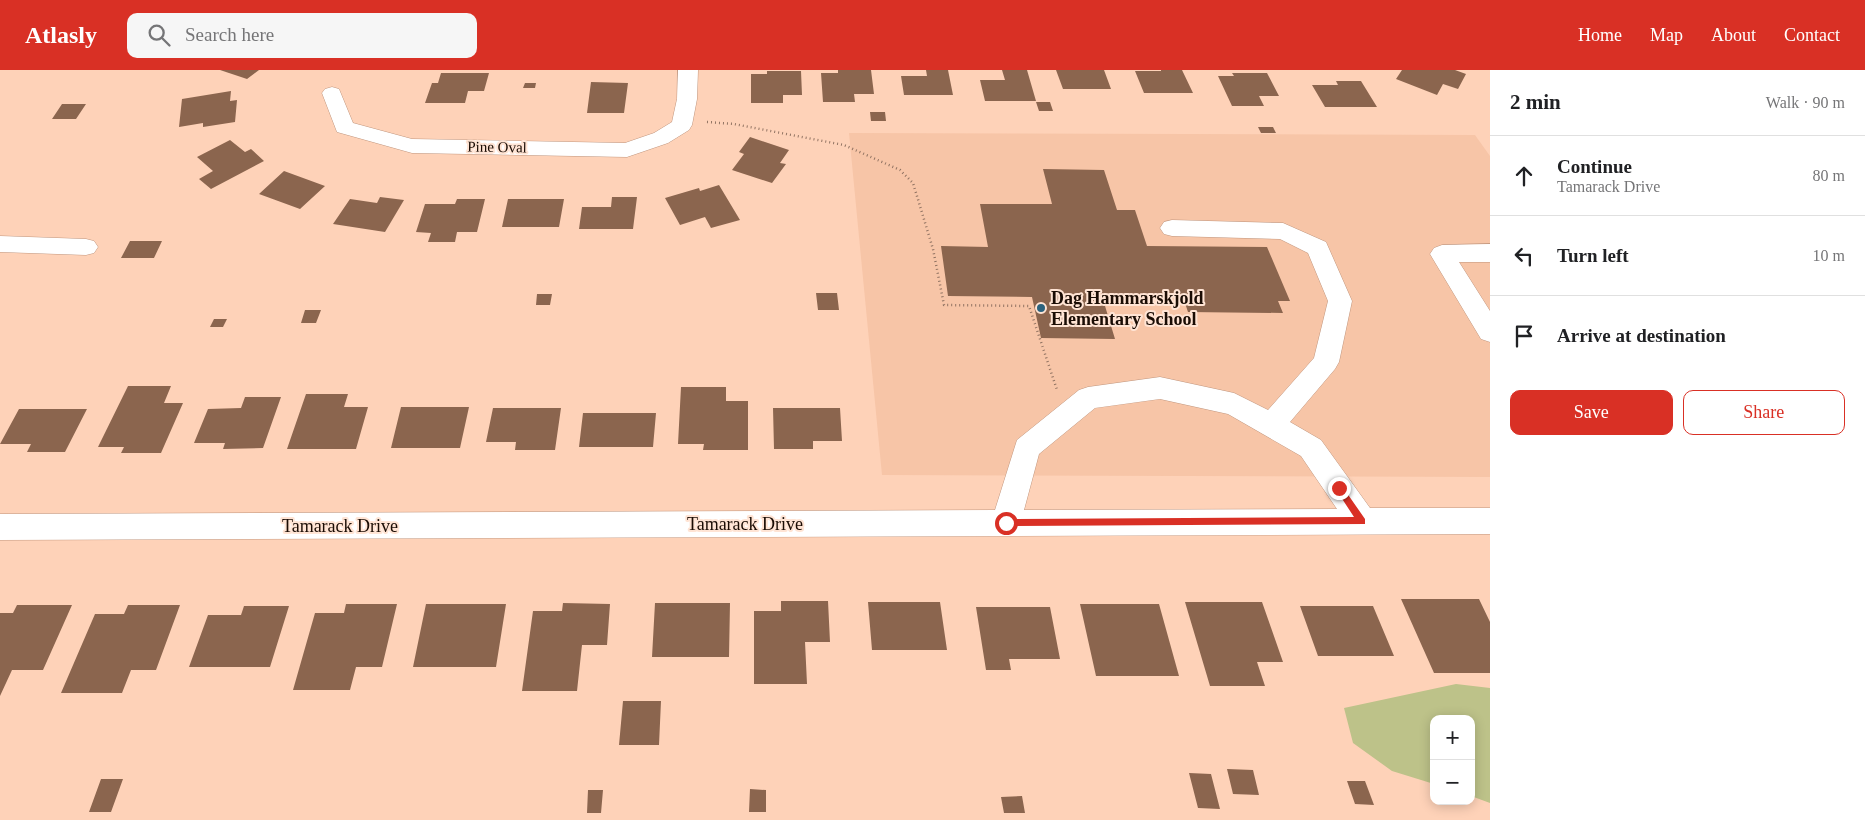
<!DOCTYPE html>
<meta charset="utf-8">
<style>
body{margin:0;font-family:"Times New Roman",serif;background:#f6f6f6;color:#202124}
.controls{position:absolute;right:15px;bottom:15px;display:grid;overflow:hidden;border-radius:10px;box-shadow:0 2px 12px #0003}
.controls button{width:45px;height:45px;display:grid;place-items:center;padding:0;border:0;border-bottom:1px solid #e0e0e0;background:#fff;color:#202124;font:25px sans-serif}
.stop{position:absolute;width:15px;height:15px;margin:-11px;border:4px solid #d93025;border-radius:50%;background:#fff}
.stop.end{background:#d93025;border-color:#fff;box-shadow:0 1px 5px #0008}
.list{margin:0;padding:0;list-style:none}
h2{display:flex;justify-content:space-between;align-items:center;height:65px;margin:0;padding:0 20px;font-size:21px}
h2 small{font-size:16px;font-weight:400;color:#757577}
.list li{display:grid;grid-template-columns:32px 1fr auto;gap:15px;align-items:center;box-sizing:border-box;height:80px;padding:0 20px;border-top:1px solid #e0e0e0}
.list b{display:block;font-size:19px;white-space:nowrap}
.list p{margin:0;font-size:16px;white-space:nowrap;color:#757577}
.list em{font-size:16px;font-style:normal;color:#757577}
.actions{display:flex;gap:10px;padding:15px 20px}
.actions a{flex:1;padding:11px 0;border:1px solid #d93025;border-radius:10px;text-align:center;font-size:18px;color:#d93025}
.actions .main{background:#d93025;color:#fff}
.icon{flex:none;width:28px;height:28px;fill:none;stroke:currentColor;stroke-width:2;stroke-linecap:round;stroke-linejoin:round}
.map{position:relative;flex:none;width:1490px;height:750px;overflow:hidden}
header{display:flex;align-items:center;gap:30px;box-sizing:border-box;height:70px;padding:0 25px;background:#d93025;color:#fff}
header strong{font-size:24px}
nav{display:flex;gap:28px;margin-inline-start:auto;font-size:18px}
.search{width:350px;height:45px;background:#f6f6f6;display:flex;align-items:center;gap:12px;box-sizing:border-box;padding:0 18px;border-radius:10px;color:#757577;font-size:19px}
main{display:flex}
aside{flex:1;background:#fff}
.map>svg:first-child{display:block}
.built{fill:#f7c5a7}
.green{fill:#bdc289}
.building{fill:#8b654e}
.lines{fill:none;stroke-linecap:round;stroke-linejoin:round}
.minor-casing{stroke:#c0967e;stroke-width:1}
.path{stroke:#927463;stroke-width:2.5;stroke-dasharray:1 3;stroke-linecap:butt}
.minor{fill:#fff;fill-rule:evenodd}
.route{fill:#d93025}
.poi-dot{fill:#2c637e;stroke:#ffe4d4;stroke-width:2}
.labels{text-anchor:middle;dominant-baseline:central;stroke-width:4;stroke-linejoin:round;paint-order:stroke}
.far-street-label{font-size:15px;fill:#1a0c04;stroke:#ffe4d4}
.poi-label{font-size:18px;font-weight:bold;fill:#1a0c04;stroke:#ffe4d4;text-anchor:start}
.street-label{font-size:18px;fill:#1a0c04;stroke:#ffe4d4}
</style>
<header>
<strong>Atlasly</strong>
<div class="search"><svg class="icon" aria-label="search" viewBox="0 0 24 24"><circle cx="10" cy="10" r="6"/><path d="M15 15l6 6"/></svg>Search here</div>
<nav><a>Home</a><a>Map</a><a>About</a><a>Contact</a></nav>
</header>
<main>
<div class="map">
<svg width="1490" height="750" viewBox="0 0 1490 750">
<rect width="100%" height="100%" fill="#fed2b8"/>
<path class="built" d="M849,63L1475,65L1490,86V407L882,405Z"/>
<path class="green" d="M1456,614L1490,618V733L1471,726V649H1434V714L1392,701L1353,673L1344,638Z"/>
<path class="building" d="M220,0H259L247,9Z
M838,0H871L874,24H854L855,32H823L821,3H838Z
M926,0H948L953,25H904L901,6H927Z
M1002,0H1027L1036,31H985L980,10H1005Z
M1056,0H1104L1111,19H1063Z
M1161,0H1182L1193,23H1144L1135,1H1161Z
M1402,0H1455L1466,4L1458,19L1443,14L1437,25L1396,9Z
M767,1H801L802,25H783V33H751V4H767Z
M441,3H489L484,21H468L465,33H425L432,13H438Z
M1232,3H1267L1279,26H1259L1264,36H1232L1218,6H1234Z
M1336,11H1361L1377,37H1325L1312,15H1338Z
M591,12L628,13L624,43H587Z
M525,13H536L535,18H523Z
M231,21L230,31L237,30L235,52L203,57V53L179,57L182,29Z
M1036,32H1050L1053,41H1039Z
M62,34H86L76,49H52Z
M870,42H885L886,51H871Z
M1258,57H1273L1276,63H1261Z
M750,67L789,80L780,93L786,94L772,113L732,100L744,84L739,82Z
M230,70L245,82L251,79L264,91L211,119L199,109L213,101L197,87Z
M1043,99L1104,100L1117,140H1135L1147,176L1267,177L1290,231H1278L1283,243L1188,242L1183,227L1102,226L1115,269L1041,268L1032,227L948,226L941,176L988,177L980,134H1052Z
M284,101L325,116L300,139L259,124Z
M719,115L740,150L711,158L705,147L680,155L665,128L699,118L700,121Z
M380,127L404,130L385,162L333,154L350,129L377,133Z
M612,127H637L633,159H579L582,137H611Z
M457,129H485L477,162H457L455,172H428L431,163L416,162L425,134H455Z
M508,129H564L559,157H502Z
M130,171H162L154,188H121Z
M816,223H837L839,240H818Z
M537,224H552L550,235H536Z
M305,240H321L316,253H301Z
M214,249H227L223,257H210Z
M128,316H171L164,333H183L161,383H121L124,377H98Z
M681,317H726V331H748V380H703L704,374H678Z
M306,324H348L344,337H368L356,379H287Z
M245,327H281L263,378L223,379L225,373H194L208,339L241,338Z
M401,337H469L460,378H391Z
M493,338H561L555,380H515L516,372H486Z
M773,338H840L842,371H813V379H774Z
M19,339H87L65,382H27L31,374H0Z
M583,343H656L653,377H579Z
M1401,529H1479L1490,552V603H1434Z
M781,531H828L830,572H805L807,614H754V541H781Z
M868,532H940L947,580H872Z
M1185,532H1262L1283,592H1257L1265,616H1210Z
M563,533L610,534L607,575H582L577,621H522L533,541H562Z
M655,533H730L729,587H652Z
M346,534H397L382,597H356L350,620H293L315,543H344Z
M426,534H506L496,597H413Z
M1080,534H1159L1179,606H1096Z
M17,535H72L43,600H12L0,626V543H13Z
M128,535H180L156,600H131L122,623H61L95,544H124Z
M244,536H289L270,597H189L208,545H241Z
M1300,536H1373L1394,586H1318Z
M976,537H1050L1060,589H1009L1011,600H986Z
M623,631H661L659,675H619Z
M1227,699L1253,700L1259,725L1233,724Z
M1189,703L1211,704L1220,739L1198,738Z
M101,709H123L111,742H89Z
M1347,711H1365L1374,735L1355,734Z
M750,719L766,720V742H749Z
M588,720H603L601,743H587Z
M1022,726L1025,743H1004L1001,727Z"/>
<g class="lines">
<g class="minor-casing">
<path id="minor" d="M678,0H698L697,29L692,55L689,60L668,73L627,87L412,83L337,62L322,23L325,19L332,17L339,19L353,53L412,69L625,73L654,63L672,52L677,29Z
M1172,150L1283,153L1326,172L1352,231L1339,292L1335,299L1290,352L1321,370L1370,438H1490V464L0,470V444L995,440L1017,370L1079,320L1088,317L1160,307L1234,323L1268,340L1314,288L1328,231L1308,183L1280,169L1172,166L1164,164L1160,158L1164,152ZM1160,329L1228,344L1301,386L1337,439L1024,440L1039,384L1095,338Z
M0,166L86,169L94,171L98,177L94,183L86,185L0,182Z
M1490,174V192H1459L1490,241V272L1481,269L1430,184L1434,178L1442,175Z"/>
</g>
<path class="path" d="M707,52L734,54L844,75L900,100L913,113L933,179L944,235L1029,236L1057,320"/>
<use href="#minor" class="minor"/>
</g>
<path class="route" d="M1339,415L1342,416L1365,449V454L1006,456L1001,453L1006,449L1354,447L1335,418Z"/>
<circle class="poi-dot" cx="1041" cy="238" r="5"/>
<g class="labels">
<g class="far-street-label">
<text transform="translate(497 77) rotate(1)">Pine Oval</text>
</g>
<g class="poi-label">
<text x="1051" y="228">Dag Hammarskjold<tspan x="1051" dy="21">Elementary School</tspan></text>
</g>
<g class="street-label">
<text x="745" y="454">Tamarack Drive</text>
<text x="340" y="456">Tamarack Drive</text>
</g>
</g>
</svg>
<div class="controls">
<button>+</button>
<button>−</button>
</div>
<div class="stop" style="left:1006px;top:453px"></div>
<div class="stop end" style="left:1339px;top:418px"></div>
</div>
<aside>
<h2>2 min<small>Walk · 90 m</small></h2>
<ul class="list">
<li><svg class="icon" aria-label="ahead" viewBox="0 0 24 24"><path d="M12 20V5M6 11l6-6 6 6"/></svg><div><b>Continue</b><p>Tamarack Drive</p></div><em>80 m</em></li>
<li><svg class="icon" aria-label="left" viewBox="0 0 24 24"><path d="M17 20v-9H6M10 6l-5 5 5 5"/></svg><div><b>Turn left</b></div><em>10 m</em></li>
<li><svg class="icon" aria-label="arrive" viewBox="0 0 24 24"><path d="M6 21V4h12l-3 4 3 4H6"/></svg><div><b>Arrive at destination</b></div></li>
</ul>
<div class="actions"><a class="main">Save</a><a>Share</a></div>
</aside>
</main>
